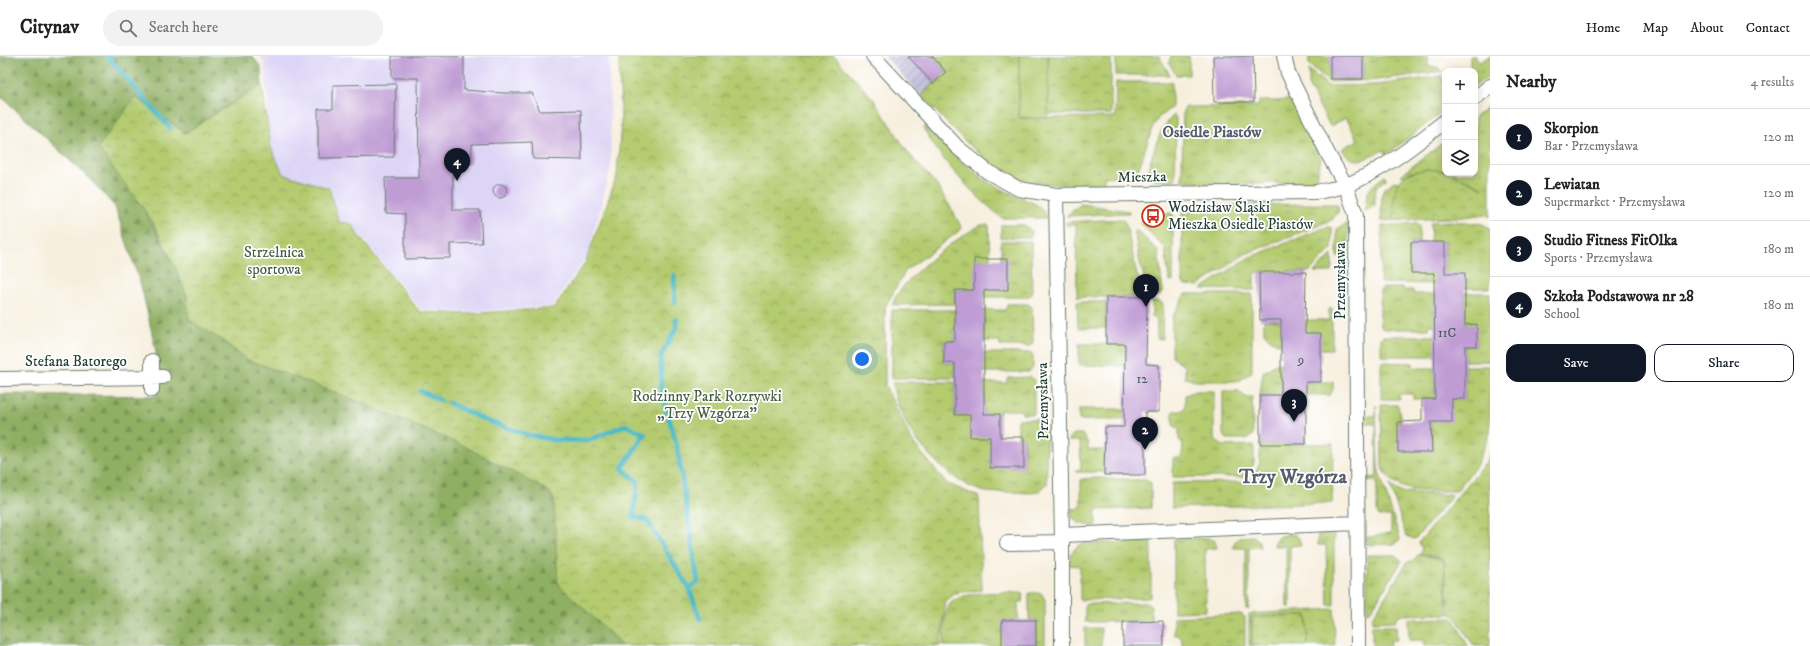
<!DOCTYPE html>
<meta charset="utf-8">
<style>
body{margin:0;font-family:"IM FELL DW Pica",serif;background:#f2f2f2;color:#202124}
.controls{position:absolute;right:12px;top:12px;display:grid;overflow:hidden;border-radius:8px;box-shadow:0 2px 10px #0003}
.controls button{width:36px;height:36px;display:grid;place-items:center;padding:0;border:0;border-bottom:1px solid #e0e0e0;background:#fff;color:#202124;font:20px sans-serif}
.you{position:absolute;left:862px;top:303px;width:14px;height:14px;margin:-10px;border:3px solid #fff;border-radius:50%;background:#1a73e8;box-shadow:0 0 0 6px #1a73e833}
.badge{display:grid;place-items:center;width:26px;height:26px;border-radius:50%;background:#111827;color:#fff;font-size:13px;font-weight:700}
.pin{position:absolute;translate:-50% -33px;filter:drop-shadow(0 1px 2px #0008)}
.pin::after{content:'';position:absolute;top:21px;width:14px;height:12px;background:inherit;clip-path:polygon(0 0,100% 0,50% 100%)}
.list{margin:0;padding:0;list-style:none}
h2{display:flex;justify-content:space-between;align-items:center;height:52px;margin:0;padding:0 16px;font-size:17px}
h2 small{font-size:13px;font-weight:400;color:#757577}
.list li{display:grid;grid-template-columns:26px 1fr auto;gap:12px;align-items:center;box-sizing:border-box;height:56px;padding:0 16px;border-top:1px solid #e0e0e0}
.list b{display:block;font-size:15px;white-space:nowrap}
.list p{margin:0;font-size:13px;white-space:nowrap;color:#757577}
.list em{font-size:13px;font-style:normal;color:#757577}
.actions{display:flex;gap:8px;padding:12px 16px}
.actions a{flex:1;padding:9px 0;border:1px solid #111827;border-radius:12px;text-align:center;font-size:14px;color:#111827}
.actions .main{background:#111827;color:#fff}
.icon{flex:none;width:22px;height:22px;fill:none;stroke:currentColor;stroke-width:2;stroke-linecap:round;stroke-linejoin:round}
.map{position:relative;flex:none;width:1490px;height:590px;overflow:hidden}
header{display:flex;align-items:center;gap:24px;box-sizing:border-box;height:56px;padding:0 20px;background:#fff;border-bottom:1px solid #e0e0e0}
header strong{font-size:19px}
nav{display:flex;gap:22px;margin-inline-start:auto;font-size:14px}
.search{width:280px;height:36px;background:#f2f2f2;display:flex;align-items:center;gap:10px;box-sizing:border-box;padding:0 14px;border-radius:22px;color:#757577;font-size:15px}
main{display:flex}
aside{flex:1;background:#fff}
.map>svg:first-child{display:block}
.built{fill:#ddd5f6}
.industrial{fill:url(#industrial-furrows)}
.grass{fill:url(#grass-tufts);stroke:#6a8452}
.forest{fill:url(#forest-firs);stroke:#57764b}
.park{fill:url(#park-crowns);stroke:#6a8452}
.pitch{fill:#b4cb70;stroke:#6a8452}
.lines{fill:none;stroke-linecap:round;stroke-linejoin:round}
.stream{stroke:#4bb9c4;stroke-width:5}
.building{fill:#bf9cd4}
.minor-casing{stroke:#6b7b70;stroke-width:16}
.minor{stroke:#fff;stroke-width:14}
.labels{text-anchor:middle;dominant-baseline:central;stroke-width:3.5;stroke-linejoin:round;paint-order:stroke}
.number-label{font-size:13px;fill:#47555c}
.street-label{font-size:15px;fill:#1f3d34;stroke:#fff}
.poi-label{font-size:15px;fill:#1f3d34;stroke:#fff;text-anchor:start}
.park-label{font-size:15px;fill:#446043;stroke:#fff}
.neighbourhood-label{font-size:16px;font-weight:bold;fill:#575e6c;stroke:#fff}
.district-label{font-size:19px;font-weight:bold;fill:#575e6c;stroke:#fff}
</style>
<header>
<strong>Citynav</strong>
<div class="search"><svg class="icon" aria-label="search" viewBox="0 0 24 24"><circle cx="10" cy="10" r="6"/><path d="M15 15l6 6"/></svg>Search here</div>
<nav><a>Home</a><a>Map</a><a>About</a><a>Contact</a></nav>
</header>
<main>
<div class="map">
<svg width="1490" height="590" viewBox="0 0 1490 590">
<defs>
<pattern id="industrial-furrows" width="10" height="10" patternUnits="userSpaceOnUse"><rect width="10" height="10" fill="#c2c1dc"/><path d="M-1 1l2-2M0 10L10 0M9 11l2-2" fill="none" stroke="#9d9eb3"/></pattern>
<pattern id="grass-tufts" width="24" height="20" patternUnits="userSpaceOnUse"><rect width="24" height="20" fill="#b4cb70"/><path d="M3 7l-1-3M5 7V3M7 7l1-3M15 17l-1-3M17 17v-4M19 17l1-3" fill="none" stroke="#92a65d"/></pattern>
<pattern id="forest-firs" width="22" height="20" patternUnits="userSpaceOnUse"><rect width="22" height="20" fill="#8faf62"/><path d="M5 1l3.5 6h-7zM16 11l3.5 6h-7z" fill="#749052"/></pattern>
<pattern id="park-crowns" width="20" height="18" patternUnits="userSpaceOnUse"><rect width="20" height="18" fill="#b4cb70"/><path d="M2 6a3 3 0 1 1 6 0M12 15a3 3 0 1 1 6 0" fill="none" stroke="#92a65d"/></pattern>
</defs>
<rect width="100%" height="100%" fill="#fff"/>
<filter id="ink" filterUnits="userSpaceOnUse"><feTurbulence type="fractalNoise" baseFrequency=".025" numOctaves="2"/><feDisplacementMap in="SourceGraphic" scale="8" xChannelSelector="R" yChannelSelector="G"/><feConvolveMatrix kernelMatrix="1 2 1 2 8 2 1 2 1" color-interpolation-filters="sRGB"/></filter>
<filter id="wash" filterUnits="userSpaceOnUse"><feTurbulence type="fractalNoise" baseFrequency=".012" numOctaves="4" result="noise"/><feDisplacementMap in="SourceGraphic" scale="16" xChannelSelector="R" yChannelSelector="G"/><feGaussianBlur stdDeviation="0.9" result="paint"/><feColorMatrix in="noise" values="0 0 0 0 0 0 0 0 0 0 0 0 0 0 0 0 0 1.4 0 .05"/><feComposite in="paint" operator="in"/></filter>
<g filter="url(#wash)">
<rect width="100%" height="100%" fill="#f7efde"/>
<path class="built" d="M259,0H609L611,111L588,198L552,250L465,256L421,254L360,179L352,167L340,165L330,131L283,118L271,92L264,6Z"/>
<path class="industrial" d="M884,0H933L947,16L921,39Z"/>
<path class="grass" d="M933,0H1019V62L1115,61L1116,26H1172V51L1159,61L1153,70L1137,118L1104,121V127C1080,129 1041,131 1019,122C981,108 948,67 921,39L947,16Z
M1116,0H1159L1170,19H1116Z
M1171,0H1189V19H1176L1169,7Z
M1309,0H1330V23H1363V0H1428V11H1438L1442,15L1377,24L1329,26L1309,8Z
M1470,0H1475L1480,6L1490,0V19L1475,30V15H1460V13L1470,12Z
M1309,14L1328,30L1377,29L1442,20V24H1445V54L1386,99L1383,94C1368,102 1353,112 1342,93L1358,84L1346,62L1330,70L1309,31Z
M1290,43L1302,63L1321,102L1317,123L1305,127L1206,128L1182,124L1183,55L1186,51L1259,50V45H1278Z
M1490,49V129L1484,132L1451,117H1475V61Z
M1174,59L1176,62L1175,124H1154L1149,114V110C1156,90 1158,74 1174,59Z
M925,70C943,89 962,107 982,122C991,129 1003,133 1012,138C1024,144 1044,147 1046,162H1002C971,136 944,109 924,73Z
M1445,85V115C1430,113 1418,113 1404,120L1401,119Z
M1385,120L1386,123C1373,132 1375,135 1375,150L1365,155C1366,135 1369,131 1385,120Z
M1394,125L1484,142L1463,161L1381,165L1382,137L1385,132Z
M1081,148L1129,155V157L1066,160Z
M1333,148L1337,149L1339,151L1338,156L1332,164L1245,198L1198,230L1185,229L1182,225V157L1221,149Z
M1173,157V225H1169L1165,192L1139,166L1155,165V159Z
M1122,163L1126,168L1137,219L1147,241H1077L1076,169H1066V166Z
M1452,165L1482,168L1490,172V232H1465L1445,217V186H1430L1431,166Z
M1348,167V200H1337V173Z
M1417,167L1419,169V186H1411V217H1435V228L1383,227L1380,226L1382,170Z
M981,169H989L990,203L974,234H955V248L892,249C901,222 956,182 981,169Z
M1001,169H1025L1031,175V181L1001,182Z
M1327,171L1332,172V193L1309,216H1259L1254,217V234L1201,233L1248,202Z
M1134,172L1158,195L1163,235L1160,239H1152V235C1140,222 1137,189 1134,172Z
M1001,185H1031L1032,238L1027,241H984V234L1001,203Z
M1332,199V216H1314Z
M1383,232H1403V234H1413L1414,238H1435V269H1429V273H1383L1380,270V234Z
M1465,237H1490V305H1465V290H1477L1476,269H1465Z
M1185,238H1252V316L1239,325H1196L1185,322V311L1172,301V262Z
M1152,245H1159L1163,248L1162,283L1157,282V265L1152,260Z
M1077,246H1106V272H1078Z
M1007,248H1028L1032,251L1033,287L1029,290H1000V285H984V254H1006Z
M1329,253H1332V293H1321L1303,277V264H1329Z
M892,254H955V285H944V307H955V322H892Z
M1264,264L1284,265L1283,277H1281V288H1277L1264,278Z
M1383,280H1447L1435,300H1382L1381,298V282Z
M1079,288H1128L1125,310L1079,309Z
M974,297H1029L1033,299V312L1029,316H984Z
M1382,306L1413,307L1414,312H1435V343H1413V338H1399V343H1381V308Z
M1281,307V326L1284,339H1260L1263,316L1276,308Z
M1465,310H1490V377L1476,410L1456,435C1428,434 1396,441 1382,411L1381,349H1398L1401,366H1398L1432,396L1431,366L1452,343H1465Z
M1030,321L1034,323V358H1022V354H1000V358H984V327H1007V322Z
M893,326H955V359H970L990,381L1024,411V381H1018V363H1040L1046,369L1047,428C1044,431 1040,435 1037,436C1031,438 1019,436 1013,436C1003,436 992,438 982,435C942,424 895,368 893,326Z
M1303,326H1333V333L1330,339H1303Z
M1196,335H1214V382L1223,390L1254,389V407L1247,421H1173V402H1179L1182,399L1183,388L1179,384V373L1173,369V355H1181L1185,351V339Z
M1223,335H1239L1245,341H1252L1253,379L1248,383H1227L1223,379Z
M1376,349L1378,412L1400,483L1396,488L1367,489V481C1376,481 1382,478 1391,477V460H1379L1377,456V425H1365V422L1377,421L1376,368H1365V360H1376Z
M1079,353H1124V364H1079Z
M1075,378H1082L1088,387V394H1104V416H1076V414L1081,413L1080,385H1069L1070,381Z
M1260,388H1333L1332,447L1172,452V427L1250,426L1260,407Z
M1098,422L1145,424L1151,427V452L1096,454V470C1083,470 1072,468 1070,453L1081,452V423Z
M1390,429L1400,436L1453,439L1415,483L1406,480Z
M1334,476V549H1328L1326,489H1318V479L1319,477Z
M1294,478L1299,482L1301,489L1290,490V551H1287L1286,490H1274C1274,479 1285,479 1294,478Z
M1253,480L1258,484L1261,491L1249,492V553H1246V492H1233C1234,480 1244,481 1253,480Z
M1209,482L1215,485L1217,492L1205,493L1206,555L1174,556V483Z
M1151,485V540L1148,542L1080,544V510L1069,509C1069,498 1072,493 1082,488Z
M1419,498L1444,504L1447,558L1399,559L1395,565L1372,566V562L1407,506L1412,505Z
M1367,499H1396L1402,505L1372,553L1367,557Z
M1019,536L1023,538L1022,546H1018V564L1002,590H943C944,577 943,562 949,550C956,534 1003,537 1019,536Z
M1029,537H1037L1042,538L1045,544V590H1036V564H1029Z
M1148,547L1151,550V565L1085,566V548Z
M1334,553L1335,590H1308L1307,559L1252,561V590H1249V558Z
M1241,558L1245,561V590H1182V584L1179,579H1174V561Z
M1451,562L1454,563L1468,590H1424L1423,584H1409L1408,563Z
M1372,570H1396L1397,584H1390V590H1372Z
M1085,572H1101V590H1085Z"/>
<path class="forest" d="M0,0H252L261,11L262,29L185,77L135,41L144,153L174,209L187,240L189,264L223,285L246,303L340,338L464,390L550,436L612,579L621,590H0V338L157,340L156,295L142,233L115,151L91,124L4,43L0,41Z"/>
<path class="park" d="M619,0H834L874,44L909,98L935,127L953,155L962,173L906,214L885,251V330L912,385L946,427L979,441L982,534L956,537L946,545L940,590H621L612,579L558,528L554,444L550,436L464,390L340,338L246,303L223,285L189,264L187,240L174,209L154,169L144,153L98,92L135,41L185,77L262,29L271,92L283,118L329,132L339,166L352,168L358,179L420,256L465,258L554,252L585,207L617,120L621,66Z
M1048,0H1111V58H1048Z
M1429,113L1451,117L1483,132L1490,128V161L1486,158L1463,161L1393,164C1395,132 1391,118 1429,113Z
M1490,397V590H1474L1454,559L1449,558L1444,503L1420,497L1422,494L1419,486L1487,405Z
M1307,559L1308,590H1252V561Z"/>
<path class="pitch" d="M1019,0H1048V62H1019Z"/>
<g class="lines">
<path class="stream" d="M107,0L170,72
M674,219L675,246
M676,263L677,271L661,300V336L677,389L698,526L689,532
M420,335L440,344
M449,347L487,365L529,379L554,384L587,385L625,369L645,378L622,412L638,426L633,461L647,464L689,532L700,563"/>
</g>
<g id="blocks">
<path class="building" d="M392,0H464V34L503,37H532L540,55L581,54L582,104L533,103L532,86L472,88L471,108H453V154H480L482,187L450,188V202L405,203V158L386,157L385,122H419L418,22H392Z
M908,0H932L946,16L933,28Z
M1213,0H1253L1254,46H1214Z
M1330,0H1363V23H1330Z
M396,28L394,101L318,102V53H333V29Z
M493 135a7 7 0 1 1 14 0a7 7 0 1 1-14 0Z
M1411,186H1445V217H1465V269L1477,268V290H1465V343H1452V366H1431L1432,396H1398V366L1422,365V343H1435L1434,217H1411Z
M974,203H1008V234H984V358H1000V381H1024V412H990V381H970V359H955V307H944V285H955V234H974Z
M1259,216H1306L1305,277H1321V326H1306V388H1260V339H1281V264H1260Z
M1106,241H1147L1146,308L1159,309V356H1145V419H1104L1105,371H1124L1125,288H1106Z
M1002,564H1036V590H1002Z
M1163,565L1164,590H1123V566Z"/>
</g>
</g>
<g filter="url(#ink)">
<use href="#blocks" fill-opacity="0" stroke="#6b7b70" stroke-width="1"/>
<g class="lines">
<g class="minor-casing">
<path id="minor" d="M873,0L957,91L988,116L1019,133L1056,139L1316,136C1326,134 1337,133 1347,129C1383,114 1415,89 1445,65
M1284,0L1288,17L1328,98L1346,130L1356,159L1358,590
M1475,42L1490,30
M1056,139L1062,486V590
M152,305V334
M0,323L163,321
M1062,479L1357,467
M1007,487L1062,486"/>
</g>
<use href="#minor" class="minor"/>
</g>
</g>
<defs>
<g id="bus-ring" transform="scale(1.15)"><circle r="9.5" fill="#fff" stroke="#c8321e" stroke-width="1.5"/><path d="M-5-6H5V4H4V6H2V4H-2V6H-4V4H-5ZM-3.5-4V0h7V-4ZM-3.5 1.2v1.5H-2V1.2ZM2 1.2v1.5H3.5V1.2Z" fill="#c8321e"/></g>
</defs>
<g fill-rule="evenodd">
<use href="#bus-ring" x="1153" y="160"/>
</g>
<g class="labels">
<g class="number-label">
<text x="1447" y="277">11C</text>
<text x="1301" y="304">9</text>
<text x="1142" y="323">12</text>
</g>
<g class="street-label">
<text transform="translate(1142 121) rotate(-1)">Mieszka</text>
<text transform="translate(1340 225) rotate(-90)">Przemysława</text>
<text x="76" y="305">Stefana Batorego</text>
<text transform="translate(1043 345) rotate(-91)">Przemysława</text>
</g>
<g class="poi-label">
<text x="1168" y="151">Wodzisław Śląski<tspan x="1168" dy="17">Mieszka Osiedle Piastów</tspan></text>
</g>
<g class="park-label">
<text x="274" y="196">Strzelnica<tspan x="274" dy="17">sportowa</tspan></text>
<text x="707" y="340">Rodzinny Park Rozrywki<tspan x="707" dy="17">„Trzy Wzgórza”</tspan></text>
</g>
<g class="neighbourhood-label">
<text x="1212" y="76">Osiedle Piastów</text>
</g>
<g class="district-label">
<text x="1293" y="421">Trzy Wzgórza</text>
</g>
</g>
</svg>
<div class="controls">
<button>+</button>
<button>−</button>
<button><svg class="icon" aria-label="layers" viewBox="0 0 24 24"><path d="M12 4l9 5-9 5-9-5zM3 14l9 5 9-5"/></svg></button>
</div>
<div class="you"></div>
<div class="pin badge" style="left:1146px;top:251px">1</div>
<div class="pin badge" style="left:1145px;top:394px">2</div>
<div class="pin badge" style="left:1294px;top:366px">3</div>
<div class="pin badge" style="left:457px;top:125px">4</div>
</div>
<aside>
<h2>Nearby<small>4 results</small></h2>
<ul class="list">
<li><span class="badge">1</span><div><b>Skorpion</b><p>Bar · Przemysława</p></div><em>120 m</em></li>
<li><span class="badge">2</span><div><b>Lewiatan</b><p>Supermarket · Przemysława</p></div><em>120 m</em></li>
<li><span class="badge">3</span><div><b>Studio Fitness FitOlka</b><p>Sports · Przemysława</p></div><em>180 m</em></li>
<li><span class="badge">4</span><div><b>Szkoła Podstawowa nr 28</b><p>School</p></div><em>180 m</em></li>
</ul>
<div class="actions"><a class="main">Save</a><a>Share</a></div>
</aside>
</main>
